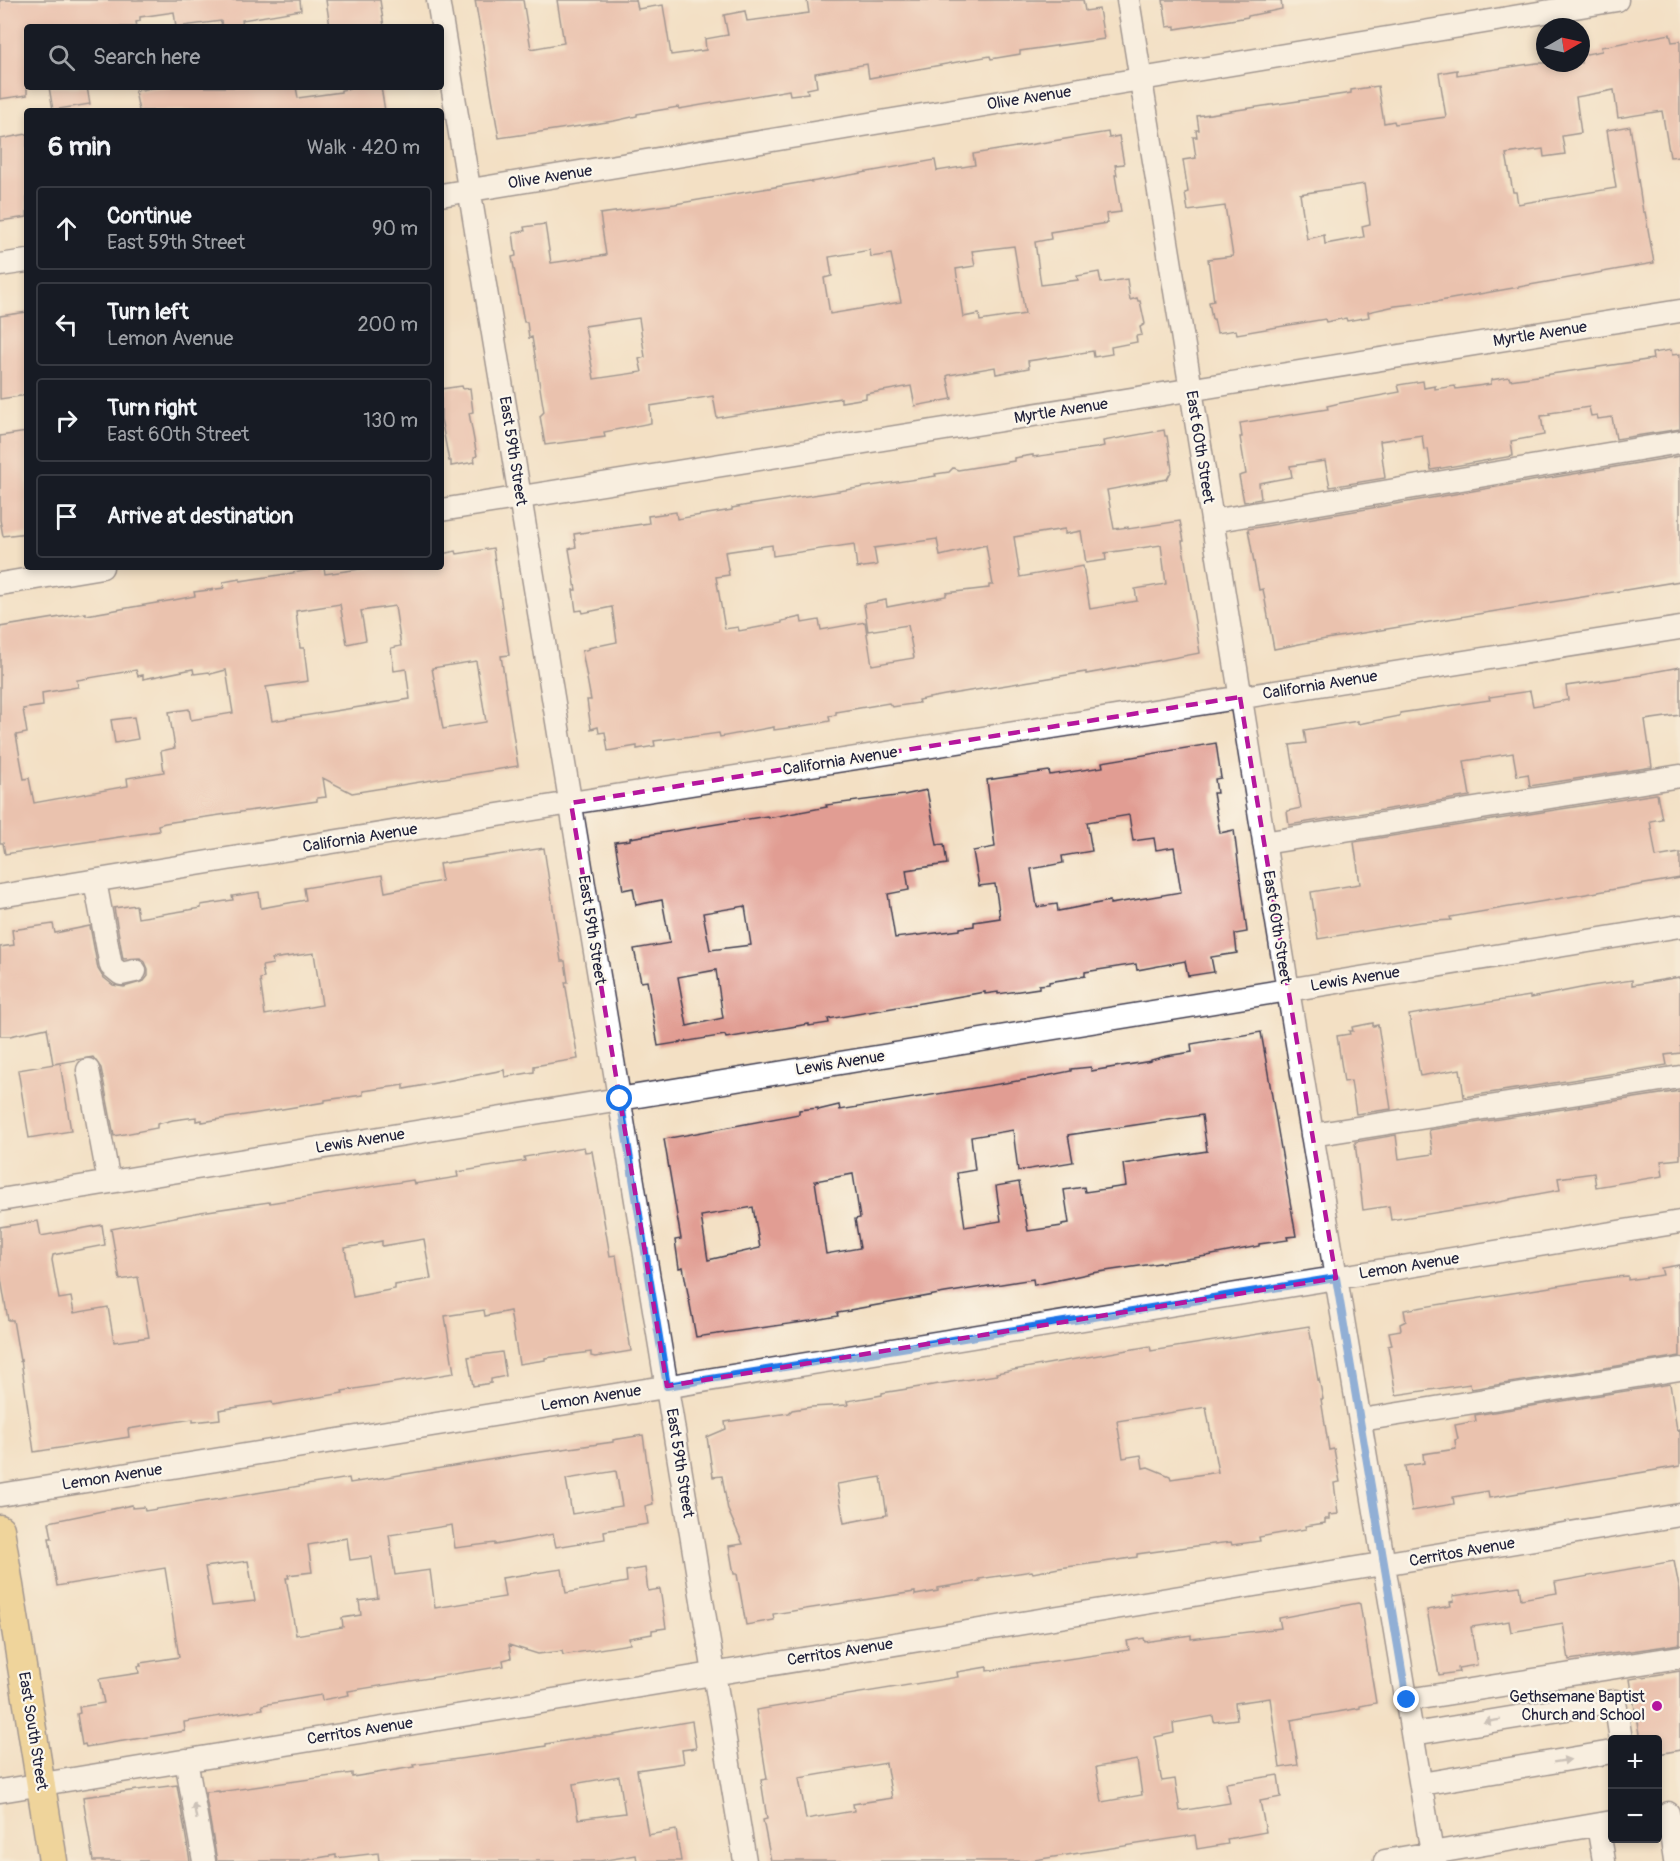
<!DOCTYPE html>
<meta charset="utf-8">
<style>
body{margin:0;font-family:Pangolin,sans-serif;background:#20242c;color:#f1f3f6}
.controls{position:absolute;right:18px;bottom:18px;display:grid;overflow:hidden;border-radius:6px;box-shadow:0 3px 9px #0003}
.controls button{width:54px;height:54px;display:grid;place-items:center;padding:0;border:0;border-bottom:2px solid #363941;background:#171b24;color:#f1f3f6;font:30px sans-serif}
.compass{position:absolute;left:1536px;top:18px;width:54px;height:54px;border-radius:50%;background:#171b24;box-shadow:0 3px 9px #0003;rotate:81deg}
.stop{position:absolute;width:18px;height:18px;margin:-14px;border:4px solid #1a73e8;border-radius:50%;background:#fff}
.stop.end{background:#1a73e8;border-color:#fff;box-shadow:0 2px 6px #0008}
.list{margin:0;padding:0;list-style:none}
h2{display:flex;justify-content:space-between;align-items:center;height:78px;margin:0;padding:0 24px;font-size:26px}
h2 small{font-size:20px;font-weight:400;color:#9ea1a6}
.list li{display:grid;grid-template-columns:39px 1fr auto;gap:18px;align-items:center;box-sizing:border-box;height:84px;margin:0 12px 12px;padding:0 12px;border:2px solid #363941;border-radius:6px}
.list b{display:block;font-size:22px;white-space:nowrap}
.list p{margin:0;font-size:20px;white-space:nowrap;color:#9ea1a6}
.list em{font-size:20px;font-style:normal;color:#9ea1a6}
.icon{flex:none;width:33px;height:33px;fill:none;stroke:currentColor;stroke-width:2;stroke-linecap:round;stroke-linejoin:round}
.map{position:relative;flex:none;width:1680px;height:1861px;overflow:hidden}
.search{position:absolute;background:#171b24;box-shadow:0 3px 9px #0003;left:24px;top:24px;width:420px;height:66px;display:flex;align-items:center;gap:15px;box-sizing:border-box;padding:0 21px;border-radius:6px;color:#9ea1a6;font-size:22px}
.panel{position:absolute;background:#171b24;box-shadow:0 3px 9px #0003;left:24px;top:108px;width:420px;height:462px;border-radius:6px}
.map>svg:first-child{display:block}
.building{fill:#e19d93;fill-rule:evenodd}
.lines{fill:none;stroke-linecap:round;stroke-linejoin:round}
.minor-casing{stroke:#413e50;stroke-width:25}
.major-casing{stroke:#413e50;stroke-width:31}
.minor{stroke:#fff;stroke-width:22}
.major{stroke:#ecc669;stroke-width:28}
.oneway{fill:#9c9ca7}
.route{stroke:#1a73e8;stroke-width:8}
.marked{fill:none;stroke:#b5179e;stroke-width:4.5;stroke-dasharray:12 8;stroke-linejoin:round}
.poi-dot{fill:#b5179e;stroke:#fbf7ec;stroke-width:2}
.labels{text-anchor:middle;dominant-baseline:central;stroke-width:4.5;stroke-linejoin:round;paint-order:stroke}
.street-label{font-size:16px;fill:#22223b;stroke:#fbf7ec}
.poi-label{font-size:16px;fill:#22223b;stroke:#fbf7ec;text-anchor:end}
</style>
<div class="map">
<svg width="1680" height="1861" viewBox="0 0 1680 1861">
<rect width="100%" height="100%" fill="#fbf7ec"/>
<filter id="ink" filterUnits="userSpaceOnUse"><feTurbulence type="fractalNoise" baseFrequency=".0167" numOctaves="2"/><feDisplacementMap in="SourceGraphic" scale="12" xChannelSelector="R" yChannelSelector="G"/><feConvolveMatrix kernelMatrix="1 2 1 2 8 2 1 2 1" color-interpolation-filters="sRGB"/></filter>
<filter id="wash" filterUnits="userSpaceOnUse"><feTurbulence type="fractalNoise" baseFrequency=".008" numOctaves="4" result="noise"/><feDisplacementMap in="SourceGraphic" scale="24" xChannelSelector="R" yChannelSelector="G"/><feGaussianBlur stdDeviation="1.35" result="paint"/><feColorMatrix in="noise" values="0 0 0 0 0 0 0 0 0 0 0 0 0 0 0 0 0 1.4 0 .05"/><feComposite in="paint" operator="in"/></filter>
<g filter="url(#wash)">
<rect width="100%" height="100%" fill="#f3e0c4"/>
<g id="blocks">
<path class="building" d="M0,0H300L301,10L242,20L243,27H222L221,21L176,27L174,12L140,17V21L136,22L137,27H27V95L0,99Z
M326,0H380L384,27H330Z
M475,0H523L531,49L564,43L557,0H636L638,9L663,5L671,55L706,50L705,39L728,35L724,15L745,11L747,21L809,13L807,0H1083L1085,11L1099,9L1104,39L1020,51V54L991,59L990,56L869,78L867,64L815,73L817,87L807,89L808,93L790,95L789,90L679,109L678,107L637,114V116L614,121L499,138Z
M1163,0H1281L1282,9L1248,16V17L1175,29V26L1167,27Z
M1670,34L1672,42L1680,41V156L1670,157L1662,111L1618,118L1614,90L1576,97L1581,133L1562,136L1565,154L1544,157L1543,149L1506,154L1513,192H1516L1518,204L1616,188L1607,130L1630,126L1643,212H1645L1654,263L1440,301L1395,306L1368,312L1369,317L1347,321L1346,318L1326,322L1325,319L1237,334L1236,330L1217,333L1214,319H1212L1209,302L1214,301L1208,259L1233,256L1225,206L1188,211L1185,193L1188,192L1183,160L1196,158L1193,137H1197L1196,130H1199L1197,116L1351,93V90L1378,86L1384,123L1394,121L1395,124L1446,117L1439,73L1457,70V75L1537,63H1581V55L1602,51L1601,47ZM1364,184L1370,224L1362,226L1364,237L1325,244L1324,235L1307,239L1300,194Z
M49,87H87L90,104L53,110Z
M158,87H296L298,98L341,92V90L357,87H381L385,111H139L135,91Z
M1108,132L1109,138L1119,136L1124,164L1115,165L1117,175H1115L1121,212L1106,214L1107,223L1050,232L1051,239L1035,242L1041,285L1078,280L1077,276L1099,272L1101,283L1127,279L1130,300L1137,298L1138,301H1140L1145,324L1140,327L1142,335L1136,336L1137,342L1111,347L1112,354L1094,357L1093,351L1028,361L1029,368L996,374L995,367L949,375L947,376L952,399L915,406L911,386L866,394V398L841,402V398L717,418L713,396L650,406L651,423L604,432L605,437L545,445L540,416L544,412L541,394L532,337L529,338L527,322H524L512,257L516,256L513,233L525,231L524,227L545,224L551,263L606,255L600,214L675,204L810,181L811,182L935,160L937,171L975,165L973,154ZM1014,246L1025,314L980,321L979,314L963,317L956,269L975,266L972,251ZM870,250L871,257L891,254L901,302L830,314L824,278L832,276L829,257ZM639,318L645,357L639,359L642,372L594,379L585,326Z
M27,134V217L0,221V139Z
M27,312V395L0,399V316Z
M1671,350L1672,355L1680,354V429L1616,439L1612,417L1598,419L1597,415L1591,416L1589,407L1549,413L1550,415L1541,416L1544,435L1511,441L1513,456L1431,470L1428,449L1424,450L1422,435L1380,441L1385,478L1330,487L1325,461L1290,466L1292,477L1259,483L1261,499L1244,502L1239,476L1246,474L1240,437H1242L1240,423L1328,409L1327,406L1340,403L1400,392L1398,385L1423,381L1424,388L1435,386V389L1455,386L1456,389L1491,384V380L1509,377L1510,380L1653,359L1652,353Z
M462,386L463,389L470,388L473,412L469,413L477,456L474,457L475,462L451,466V461H449L441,419V389Z
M1164,430L1165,436H1167L1172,470L1167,479L1107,490L1114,529L1128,527V529L1180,521L1184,541H1182L1200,653L1086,674V672L945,695L918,700L919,703L892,707L889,703L836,712V715L829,716L830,721L815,724L774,730V727L720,737L719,733L691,737V736L654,741L655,746L637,749V746L608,751L605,732L599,733L598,727L591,729L587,700H591L582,651L589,649L588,648L617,642L612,607L583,613L582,610L576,611L573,590H576L569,549L576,547L574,534L649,523L648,516L676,512L677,519L732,510V508L749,505L936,476L935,474L949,472L953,468L958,470L1014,461V458L1033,455V457L1096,448L1104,446L1103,441ZM1065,529V534L1081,531L1086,563L1106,560L1105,553L1161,545L1166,584L1135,589L1137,601L1090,609L1083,566L1020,577L1014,537ZM937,539L940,556L986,545L993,585H989V588L946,593V596L887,607L886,600L864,604L868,631L908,625L914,658L872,665L865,622L821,630L819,620L802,623L801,617L782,621V623L739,631L738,627L725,629L716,577L729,575L725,552L772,545L773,556L854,544L857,568L877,565L874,548Z
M27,432V533L3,536L0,520V436Z
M1680,456V581L1314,641L1274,649L1263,589L1259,590L1248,529Z
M493,548L509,655L501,656L518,766L352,793L323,778L326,797L317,798V801L165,823L158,825L159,831L5,854L3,843H0V627L86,613V615L174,600L195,596L194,592L224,588L223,582L240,579V581L324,568L325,574L374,567H441V554L456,551L457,554ZM340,604L347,644L366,640L361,611L395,606L401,646L391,648L394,671L406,669L410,699L272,721L266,687L308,681L304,648H300L296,611ZM476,661L486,722L443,729L432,668ZM193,669L194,674L209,672L211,674L226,670L233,713L191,720L189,709L169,712L175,748L161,751L164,772L127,778L128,786L34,803L29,778L24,779L16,735L27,733L23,709L43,706L42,693L78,687L77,680L136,670L138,676L143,675V679Z
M1680,667V715L1645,720L1652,767L1530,786L1528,774L1517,776L1513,753L1464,761L1470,796L1289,825L1287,811L1301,808L1290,745L1306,743L1304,730L1358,721V724L1400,716V713L1490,700L1489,697L1530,691L1533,706L1568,700L1566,686L1642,675V674Z
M134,717L138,739L115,743L111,720Z
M1216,743L1221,778L1215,779L1217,793H1213L1220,833L1234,830L1247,932L1235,934L1237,953L1211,957L1214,972L1188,976L1185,961L1137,970L1136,964L1085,972V976L1049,982V984L1039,985V988L998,994V992L985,994V992L828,1019L829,1023L809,1026V1024L726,1038L725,1035L658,1046L647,981L641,982L634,949L670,943L662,900L636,905L633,888L623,890L615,842L630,840V838L767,816L768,818L827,807L826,805L904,795L927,790L937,845L944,844L947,864L906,870L909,890L888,894L895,938L960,930V928L974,926V922L1000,918L995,884L979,886L973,851L995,847L987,780L1049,771L1050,775L1103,767L1102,762ZM1129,815L1133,841L1154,838L1156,850L1174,847L1181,892L1110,904V901L1058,911L1057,904L1037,907L1031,869L1063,863L1062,856L1092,851L1087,822ZM745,906L751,945L710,950L703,913ZM716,970L723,1018L687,1026L678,977Z
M1656,794H1657L1662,819L1650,821L1656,857L1680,853V878L1450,917L1451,920L1420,922L1318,939L1311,892L1360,884L1354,842Z
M544,848L561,961H565L568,982H565L578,1059L534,1066V1072L505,1077L504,1070L404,1089V1085L363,1091V1095L325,1100V1102L202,1122V1120L196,1121V1117L173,1120L157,1124V1128L114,1136L101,1068L93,1057L53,1064L47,1028L10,1036H0V947L14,945L12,930L53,924L55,933L90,926L98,969L103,977L113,985L124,987L144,981L148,976V969L145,962L140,958L123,959L114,908L136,905L138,918L201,908V905L233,900L232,896L259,892L261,908L306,900L304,888L382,875L385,892L442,881L439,864ZM314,953L322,1005L265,1015L260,979L264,978L262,966L273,964L272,959Z
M1680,977V1053L1665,1055L1667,1065L1464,1097L1460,1069L1420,1076L1409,1015L1443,1009L1530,996V998L1591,986L1632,980V985Z
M1373,1023V1026L1378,1025L1391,1109L1356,1114L1351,1081L1344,1082L1337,1036L1350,1034L1349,1031H1353L1352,1027Z
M1261,1032L1296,1236L1287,1237L1288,1240L1259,1244V1246L1207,1256L1092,1273L1034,1285L1033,1279L945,1293L850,1310V1311L837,1313L838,1316L810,1321L696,1337L683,1267L679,1268L675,1240L681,1239L664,1139L799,1114V1110L818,1108V1110L839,1105L840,1110L1036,1078L1071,1071V1069L1091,1067V1071L1151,1061V1060L1166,1056L1192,1052L1191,1044ZM1202,1115L1207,1151L1123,1164L1126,1186L1085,1192L1084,1187L1064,1190L1069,1223L1062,1224V1226L1028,1231L1019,1182L996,1186L1001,1221L965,1227L957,1173L975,1170L971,1137L1013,1130L1018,1171L1073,1162L1068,1135ZM853,1174L860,1218L855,1219L860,1248L826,1254L815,1181ZM753,1207L760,1248L708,1260L701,1216Z
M60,1063L71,1131L29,1138L18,1070Z
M1680,1091V1159L1661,1161L1663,1176L1596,1187L1594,1173L1558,1178L1560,1190L1510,1199V1200L1483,1205L1391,1220L1389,1206L1363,1210L1355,1142L1396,1135L1399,1159L1433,1154L1429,1130Z
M584,1147L585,1152L592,1151L610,1256L616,1255L631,1351L595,1357L591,1356V1352L545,1358V1360L519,1364L510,1311L485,1316L484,1310L445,1316L454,1373L342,1391L343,1393L273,1405L272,1402L219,1410L220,1419L193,1422V1419L128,1429L129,1437L34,1452L21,1360L20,1361L13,1320H8L0,1273V1227L38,1221L41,1236L102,1225L105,1245L53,1255L52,1260L59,1299L71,1297L74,1313L108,1307L114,1342L149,1337L138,1277L120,1280L111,1229L201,1212L269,1202L270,1203L413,1180L414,1184L458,1177L457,1172L525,1161L524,1157ZM424,1239L431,1279L395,1285V1289L353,1297L345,1248L382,1241V1246Z
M1679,1265L1680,1356L1471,1389L1470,1384L1396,1395L1388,1346L1392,1345L1389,1332L1401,1330L1400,1324L1406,1321L1404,1310L1614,1277L1628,1276V1280L1663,1275L1661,1268Z
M1309,1326L1318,1380L1319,1379L1323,1399H1321L1329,1450L1334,1449L1340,1482L1334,1483L1338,1514L1329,1515V1519H1325V1523L1305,1526L1306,1529L1259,1537L1260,1541L1232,1545L1231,1542L1188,1547L1137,1554V1557L1118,1560L1059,1568L1033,1573L1032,1571L979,1579L980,1581L938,1588V1591L915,1595V1592L773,1614L774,1620L746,1625L737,1574H734L729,1546L743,1544L728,1510L722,1476L713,1477L707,1437L726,1429L725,1422L789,1413L792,1410L811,1407L848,1405L847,1401L882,1395V1393L997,1375L996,1373L1150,1346L1151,1351ZM1206,1407L1218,1472L1171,1479L1170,1476L1148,1467L1143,1468L1141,1455L1123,1458L1117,1421ZM881,1477L887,1515L844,1523L837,1484Z
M502,1352L506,1376L491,1379V1383L473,1386L468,1357Z
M1670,1384L1677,1430L1680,1429V1466L1489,1498L1488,1491L1453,1497L1454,1504L1412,1511L1405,1466L1424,1463L1423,1454L1456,1449L1455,1440L1458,1439L1455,1425L1476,1421L1475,1415Z
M643,1435L653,1504L645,1506L648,1524L604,1531L605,1539L556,1547L553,1534L495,1545V1543L455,1548L452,1525L389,1535L395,1575L430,1570L435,1608L505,1597L502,1578L562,1569L566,1593L627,1582L626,1571L645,1568L648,1591L660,1589L666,1628L652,1630V1634L629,1638L630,1644L563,1655L562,1651L538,1654L509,1645L511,1658L503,1660L504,1666L348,1691L349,1695L322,1700L321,1695L262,1705L263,1709L184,1722L185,1731L86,1747L85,1744L82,1745L77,1714L80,1713L79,1707L104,1703L99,1679L139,1673L138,1666H141L140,1663L179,1657L165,1568L57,1586L49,1538H52L49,1522L132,1505V1508L144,1507L145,1511L349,1478L350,1483L382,1478L519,1455L613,1442V1440ZM616,1471L622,1506L572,1514L566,1479ZM347,1538L350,1560L372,1557L378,1598L359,1601L361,1615L342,1618L343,1627L296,1635L286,1578H289L288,1575L312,1572L308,1545ZM248,1561L255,1601L212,1606L205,1567Z
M1674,1561L1680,1592V1644L1569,1660L1563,1623L1511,1632L1509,1621L1471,1627L1477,1665L1458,1668L1459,1672L1439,1675L1427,1610L1451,1606L1450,1602L1454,1601L1453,1596L1519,1586L1521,1599L1557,1593L1555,1582Z
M1358,1603L1360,1604L1376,1703L1360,1706V1708L1291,1720L1298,1765L1280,1768L1270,1698L1235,1703L1237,1719L1214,1722L1213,1716L1173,1723L1174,1733L1155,1737L1161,1778L1162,1781L1175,1779L1180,1811L1230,1803L1226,1783L1278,1775L1281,1797L1260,1801L1266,1832L1227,1839L1228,1844L1197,1849L1195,1835L1028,1861H771L763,1820L767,1819L761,1780L767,1779L756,1710L958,1677L957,1672L987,1667V1671L1129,1650L1127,1641L1144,1638L1145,1642L1191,1635V1639L1281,1628L1279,1618ZM1137,1760L1142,1795L1102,1802L1096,1767ZM886,1763L892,1798L853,1804L854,1811L806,1819L799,1778Z
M1680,1671V1750L1658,1754V1740H1640L1630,1679Z
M692,1721L696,1748L682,1750L684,1763L637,1770L648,1835L676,1830L681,1861H637L636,1855L600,1861H379L378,1853L336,1858V1855L300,1861H217L205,1792L219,1791V1792L352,1773V1777L414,1767L413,1765L496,1754L546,1746V1744L594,1736H607ZM619,1776L625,1813L578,1819L573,1784Z
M177,1785L190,1861H93L83,1797Z"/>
</g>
</g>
<g filter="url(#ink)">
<use href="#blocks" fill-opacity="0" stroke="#413e50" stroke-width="1.5"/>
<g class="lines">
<g class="minor-casing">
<path id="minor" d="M438,0L745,1861
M1128,0L1288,990L1432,1853
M441,195L1617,0
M0,265L27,261
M441,510L1680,311
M1212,521L1680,442
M0,584L102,567
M1264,843L1680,776
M95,881L111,966L121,974L135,971
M0,896L571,803L1680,628
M88,1070L109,1182
M1312,1135L1680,1077
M0,1200L1680,926
M1361,1420L1680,1369
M0,1495L1680,1222
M1407,1700L1680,1657
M1413,1734L1615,1701L1621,1740
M186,1760L204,1861
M1421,1784L1612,1752
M0,1791L1680,1515
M1668,1813L1675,1861
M1598,1825L1604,1861
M1385,1861L1612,1822"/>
</g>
<g class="major-casing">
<path id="major" d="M0,1529L53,1861"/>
</g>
<use href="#minor" class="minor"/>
<use href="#major" class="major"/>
</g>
<defs><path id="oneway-solid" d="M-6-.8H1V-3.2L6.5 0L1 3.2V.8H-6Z" transform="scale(1.5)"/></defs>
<g class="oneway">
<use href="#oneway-solid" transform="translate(1492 1721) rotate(171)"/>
<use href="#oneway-solid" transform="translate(1562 1761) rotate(-9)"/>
<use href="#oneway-solid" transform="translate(195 1811) rotate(-100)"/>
</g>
</g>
<g class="lines" filter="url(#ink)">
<path class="route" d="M620,1099L667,1386L1336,1278L1407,1700"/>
</g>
<path d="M0 0H1680V1861H0ZM1240,697L1336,1278L667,1386L571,803Z" fill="#f3e0c4" fill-opacity=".55" fill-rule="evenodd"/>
<path class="marked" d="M1240,697L1336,1278L667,1386L571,803Z"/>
<circle class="poi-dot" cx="1657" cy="1706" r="6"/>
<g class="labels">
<g class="street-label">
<text transform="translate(1029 98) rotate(-9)">Olive Avenue</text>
<text transform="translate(550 177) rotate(-9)">Olive Avenue</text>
<text transform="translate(1540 334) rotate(-9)">Myrtle Avenue</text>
<text transform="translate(1061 411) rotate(-9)">Myrtle Avenue</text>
<text transform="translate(1200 447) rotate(81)">East 60th Street</text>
<text transform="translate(513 451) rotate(81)">East 59th Street</text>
<text transform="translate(1320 685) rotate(-9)">California Avenue</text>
<text transform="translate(840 761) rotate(-9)">California Avenue</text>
<text transform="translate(360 838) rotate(-9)">California Avenue</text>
<text transform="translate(1277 927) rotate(81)">East 60th Street</text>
<text transform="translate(592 930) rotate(81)">East 59th Street</text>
<text transform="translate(1355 979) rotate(-9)">Lewis Avenue</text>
<text transform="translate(840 1063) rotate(-9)">Lewis Avenue</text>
<text transform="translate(360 1141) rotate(-9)">Lewis Avenue</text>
<text transform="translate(1409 1266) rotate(-9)">Lemon Avenue</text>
<text transform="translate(591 1398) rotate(-9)">Lemon Avenue</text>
<text transform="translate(680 1463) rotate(81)">East 59th Street</text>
<text transform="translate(112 1477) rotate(-9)">Lemon Avenue</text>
<text transform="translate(1462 1552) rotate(-10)">Cerritos Avenue</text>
<text transform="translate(840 1652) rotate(-9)">Cerritos Avenue</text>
<text transform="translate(33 1731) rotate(81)">East South Street</text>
<text transform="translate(360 1731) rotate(-9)">Cerritos Avenue</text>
</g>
<g class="poi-label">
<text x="1645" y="1697">Gethsemane Baptist<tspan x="1645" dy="18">Church and School</tspan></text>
</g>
</g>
</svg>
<div class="controls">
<button>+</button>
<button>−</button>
</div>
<svg class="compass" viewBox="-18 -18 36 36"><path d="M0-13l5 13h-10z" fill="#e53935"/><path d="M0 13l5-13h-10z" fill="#9ea1a6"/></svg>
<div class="stop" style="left:620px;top:1099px"></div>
<div class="stop end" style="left:1407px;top:1700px"></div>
<div class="search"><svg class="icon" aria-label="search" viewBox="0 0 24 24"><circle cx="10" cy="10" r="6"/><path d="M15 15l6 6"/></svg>Search here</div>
<section class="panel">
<h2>6 min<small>Walk · 420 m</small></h2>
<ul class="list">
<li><svg class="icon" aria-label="ahead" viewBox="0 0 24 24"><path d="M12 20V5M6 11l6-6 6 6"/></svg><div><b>Continue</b><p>East 59th Street</p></div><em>90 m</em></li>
<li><svg class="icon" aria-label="left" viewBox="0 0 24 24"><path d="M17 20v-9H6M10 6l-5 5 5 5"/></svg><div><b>Turn left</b><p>Lemon Avenue</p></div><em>200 m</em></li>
<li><svg class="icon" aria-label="right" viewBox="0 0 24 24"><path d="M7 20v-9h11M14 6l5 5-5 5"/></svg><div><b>Turn right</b><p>East 60th Street</p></div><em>130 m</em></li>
<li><svg class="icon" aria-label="arrive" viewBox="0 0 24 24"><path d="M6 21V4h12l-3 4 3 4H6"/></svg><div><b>Arrive at destination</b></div></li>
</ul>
</section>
</div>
